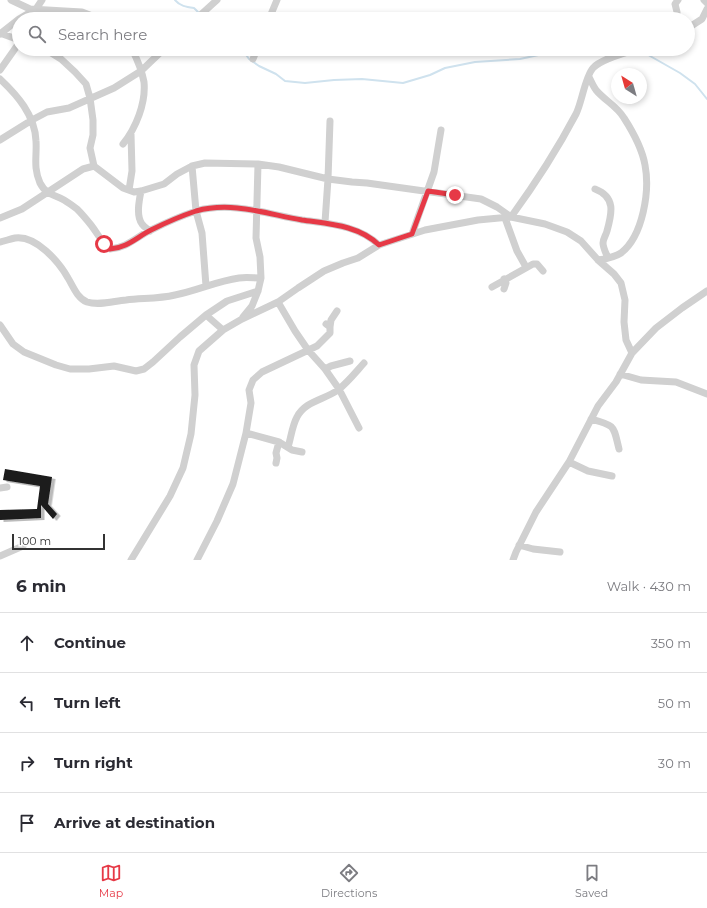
<!DOCTYPE html>
<meta charset="utf-8">
<style>
body{margin:0;font-family:Montserrat,sans-serif;background:#f2f2f3;color:#2b2b33}
.compass{position:absolute;left:611px;top:68px;width:36px;height:36px;border-radius:50%;background:#fff;box-shadow:0 2px 6px #0003;rotate:323deg}
.scale{position:absolute;left:12px;bottom:10px;width:93px;box-sizing:border-box;padding-left:4px;border:2px solid #333;border-top:0;font-size:11px;line-height:14px;white-space:nowrap;color:#333;-webkit-text-stroke:3px #fff;paint-order:stroke}
.stop{position:absolute;width:12px;height:12px;margin:-9px;border:3px solid #e63946;border-radius:50%;background:#fff}
.stop.end{background:#e63946;border-color:#fff;box-shadow:0 1px 4px #0008}
.list{margin:0;padding:0;list-style:none}
h2{display:flex;justify-content:space-between;align-items:center;height:52px;margin:0;padding:0 16px;font-size:17px}
h2 small{font-size:13px;font-weight:400;color:#7c7c81}
.list li{display:grid;grid-template-columns:26px 1fr auto;gap:12px;align-items:center;box-sizing:border-box;height:60px;padding:0 16px;border-top:1px solid #e1e1e2}
.list b{display:block;font-size:15px;white-space:nowrap}
.list em{font-size:13px;font-style:normal;color:#7c7c81}
.icon{flex:none;width:22px;height:22px;fill:none;stroke:currentColor;stroke-width:2;stroke-linecap:round;stroke-linejoin:round}
.map{position:relative;flex:none;width:707px;height:560px;overflow:hidden}
.search{position:absolute;background:#fff;box-shadow:0 2px 6px #0003;left:12px;right:12px;top:12px;height:44px;display:flex;align-items:center;gap:10px;box-sizing:border-box;padding:0 14px;border-radius:22px;color:#7c7c81;font-size:15px}
.sheet{height:292px;background:#fff}
nav{display:flex;justify-content:space-around;align-items:center;box-sizing:border-box;height:56px;border-top:1px solid #e1e1e2;background:#fff;font-size:11px;color:#7c7c81}
nav a{display:grid;justify-items:center;gap:2px}
nav .on{color:#e63946}
.map>svg:first-child{display:block}
.lines{fill:none;stroke-linecap:round;stroke-linejoin:round}
.stream{stroke:#cfe2ee;stroke-width:2}
.building{fill:#1a1a1a;filter:url(#shadow)}
.street{stroke:#d0d0d0;stroke-width:7}
.route{stroke:#e63946;stroke-width:5}
</style>
<div class="map">
<svg width="707" height="560" viewBox="0 0 707 560">
<defs>
<filter id="shadow"><feDropShadow dx="3.5" dy="2" stdDeviation="0" flood-color="#0004"/></filter>
</defs>
<rect width="100%" height="100%" fill="#fff"/>
<g class="lines">
<path class="stream" d="M175,0C180,6 186,7 194,8L199,13
M205,15L214,19
M242,49L249,59L259,66L276,74L285,81L305,83L334,80L362,79L403,83L430,75L445,68L475,62L520,59L566,49
M643,52L680,73L695,84L707,99"/>
</g>
<path class="building" d="M5,469L52,477L48,504L57,514L53,519L41,505V518L0,520V510L37,509L40,486L3,480Z"/>
<g class="lines">
<path class="street" d="M11,0L30,9L82,12L100,19
M704,0L707,3
M19,19L36,9L42,0
M196,19L217,0
M269,19L277,0
M677,19V12L675,4L678,0
M688,28L702,19L707,9
M0,33L19,40
M0,34L19,19
M45,49L61,59L75,72L86,84L90,98L93,120V135L90,148L94,166L123,188L134,192L141,191L164,184L177,174L192,166L205,163L258,164L279,167L328,179L352,182L367,183L481,199L497,207L511,217C535,184 557,150 576,114C582,102 585,77 593,68C600,60 627,52 638,49
M253,59L257,49
M0,70L19,43
M589,77C591,81 593,86 596,90C604,100 617,106 624,118C633,132 642,148 645,165C650,191 643,236 621,253C615,257 605,259 598,260
M0,79C17,95 35,115 36,141C37,156 33,167 40,183C47,196 54,194 64,200C69,203 73,206 77,209C82,214 87,220 91,225C98,234 101,242 110,249C127,248 136,237 151,230C165,223 181,216 196,211C232,201 267,214 302,220C329,224 358,225 379,245
M0,140L32,120L47,112L69,108L114,88L141,71L164,49
M123,144C136,128 146,103 144,82C142,71 137,59 132,49
M192,166L196,211L202,233L206,286
M595,189C616,197 612,213 607,231C606,235 603,239 603,243C603,248 606,253 608,258
M129,190L132,171L131,134
M141,191C139,201 136,216 142,224C144,227 148,229 150,231
M0,218L22,209L83,169L94,166
M505,218L517,251L526,267
M325,222L328,179L330,121
M412,234L434,172L441,130
M0,242C5,241 10,239 15,238C36,235 59,262 68,278C73,286 77,298 87,302C99,306 114,301 126,300C142,298 158,299 175,295C196,291 217,281 239,278C246,277 254,278 261,278
M492,287L533,264H537L543,271
M504,289L506,283L504,279
M278,302L295,331L308,350L325,369L339,389L359,428
M206,315L223,330
M243,317L252,306L258,291L261,278L260,257L256,238L258,164
M0,325L13,344L24,352L56,365L70,369H89L114,366L136,371L144,369L153,362L180,337L206,315L227,301L258,291
M330,327L331,320L337,311
M325,369L331,366L350,361
M620,374L641,380L676,382L707,394
M591,419C616,426 613,425 619,449
M246,433L279,442L292,450L302,452
M288,447C291,438 292,426 297,417C305,401 324,400 338,390C348,382 355,373 364,363
M569,462L588,471L612,476
M276,463L277,458L276,453L279,442
M0,488L7,487
M519,545L533,549L560,552
M0,556L23,546
M131,560L170,496L183,468L191,434L195,395L194,365L199,351L223,330L242,319L278,302L298,288L324,271L343,263L358,258L379,245L425,230L478,220L511,217L545,224L567,232L581,241L598,260L614,274L621,283L625,300L624,322L626,340L632,353
M197,560L217,521L233,484L246,433L251,403L249,390L253,380L262,372L317,346L330,333V327L326,324
M513,560L516,552L536,512L569,462L598,406L616,382L632,353L656,328L682,308L707,291"/>
</g>
<g class="lines">
<path class="route" d="M104,244L110,249C127,248 137,237 151,230C165,223 181,216 196,211C232,201 267,214 302,220C329,224 358,225 379,245L412,234L428,191L455,195"/>
</g>
</svg>
<svg class="compass" viewBox="-18 -18 36 36"><path d="M0-13l5 13h-10z" fill="#e53935"/><path d="M0 13l5-13h-10z" fill="#7c7c81"/></svg>
<div class="scale">100 m</div>
<div class="stop" style="left:104px;top:244px"></div>
<div class="stop end" style="left:455px;top:195px"></div>
<div class="search"><svg class="icon" aria-label="search" viewBox="0 0 24 24"><circle cx="10" cy="10" r="6"/><path d="M15 15l6 6"/></svg>Search here</div>
</div>
<section class="sheet">
<h2>6 min<small>Walk · 430 m</small></h2>
<ul class="list">
<li><svg class="icon" aria-label="ahead" viewBox="0 0 24 24"><path d="M12 20V5M6 11l6-6 6 6"/></svg><div><b>Continue</b></div><em>350 m</em></li>
<li><svg class="icon" aria-label="left" viewBox="0 0 24 24"><path d="M17 20v-9H6M10 6l-5 5 5 5"/></svg><div><b>Turn left</b></div><em>50 m</em></li>
<li><svg class="icon" aria-label="right" viewBox="0 0 24 24"><path d="M7 20v-9h11M14 6l5 5-5 5"/></svg><div><b>Turn right</b></div><em>30 m</em></li>
<li><svg class="icon" aria-label="arrive" viewBox="0 0 24 24"><path d="M6 21V4h12l-3 4 3 4H6"/></svg><div><b>Arrive at destination</b></div></li>
</ul>
</section>
<nav>
<a class="on"><svg class="icon" aria-label="map" viewBox="0 0 24 24"><path d="M3 6l6-2 6 2 6-2v14l-6 2-6-2-6 2zM9 4v14M15 6v14"/></svg>Map</a>
<a><svg class="icon" aria-label="directions" viewBox="0 0 24 24"><path d="M12 3l9 9-9 9-9-9zM9 14v-3h6M13 9l2 2-2 2"/></svg>Directions</a>
<a><svg class="icon" aria-label="saved" viewBox="0 0 24 24"><path d="M7 4h10v16l-5-4-5 4z"/></svg>Saved</a>
</nav>
